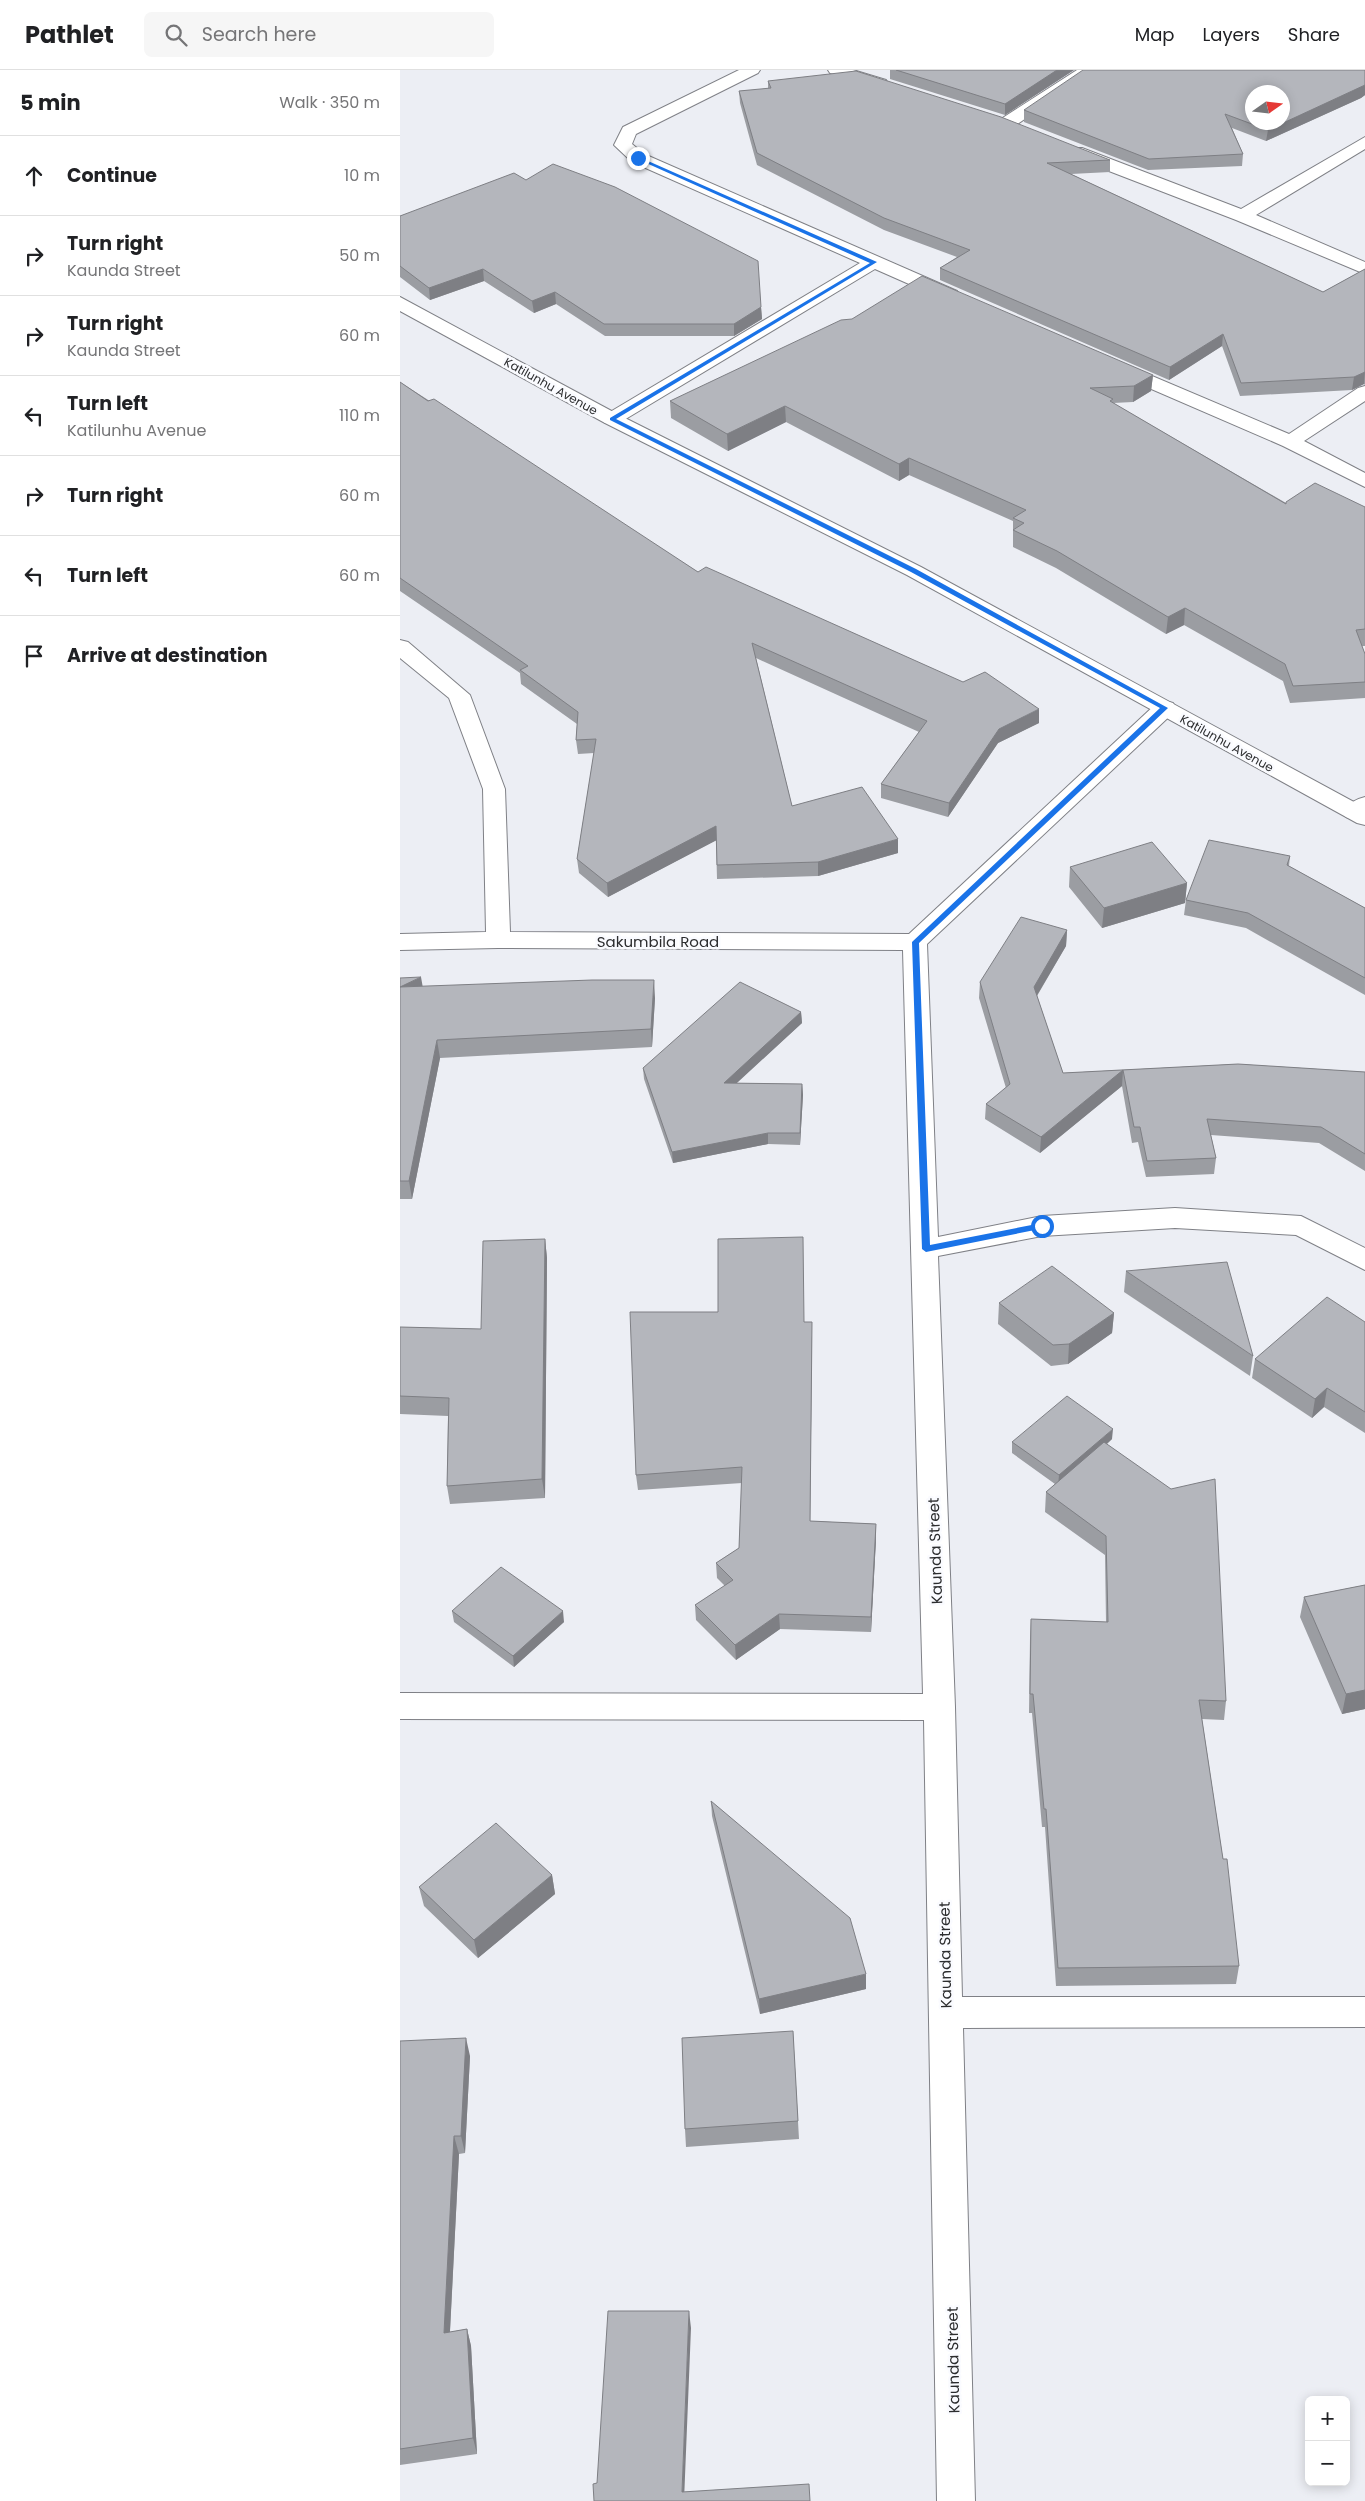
<!DOCTYPE html>
<meta charset="utf-8">
<style>
body{margin:0;font-family:Poppins,sans-serif;background:#f6f6f6;color:#202124}
.controls{position:absolute;right:15px;bottom:15px;display:grid;overflow:hidden;border-radius:8px;box-shadow:0 2px 12px #0003}
.controls button{width:45px;height:45px;display:grid;place-items:center;padding:0;border:0;border-bottom:1px solid #e0e0e0;background:#fff;color:#202124;font:25px sans-serif}
.compass{position:absolute;left:845px;top:15px;width:45px;height:45px;border-radius:50%;background:#fff;box-shadow:0 2px 12px #0003;rotate:76deg}
.stop{position:absolute;width:15px;height:15px;margin:-11px;border:4px solid #1a73e8;border-radius:50%;background:#fff}
.stop.end{background:#1a73e8;border-color:#fff;box-shadow:0 1px 5px #0008}
.list{margin:0;padding:0;list-style:none}
h2{display:flex;justify-content:space-between;align-items:center;height:65px;margin:0;padding:0 20px;font-size:21px}
h2 small{font-size:16px;font-weight:400;color:#757577}
.list li{display:grid;grid-template-columns:32px 1fr auto;gap:15px;align-items:center;box-sizing:border-box;height:80px;padding:0 20px;border-top:1px solid #e0e0e0}
.list b{display:block;font-size:19px;white-space:nowrap}
.list p{margin:0;font-size:16px;white-space:nowrap;color:#757577}
.list em{font-size:16px;font-style:normal;color:#757577}
.icon{flex:none;width:28px;height:28px;fill:none;stroke:currentColor;stroke-width:2;stroke-linecap:round;stroke-linejoin:round}
.map{position:relative;flex:none;width:965px;height:2431px;overflow:hidden}
header{display:flex;align-items:center;gap:30px;box-sizing:border-box;height:70px;padding:0 25px;background:#fff;border-bottom:1px solid #e0e0e0}
header strong{font-size:24px}
nav{display:flex;gap:28px;margin-inline-start:auto;font-size:18px}
.search{width:350px;height:45px;background:#f6f6f6;display:flex;align-items:center;gap:12px;box-sizing:border-box;padding:0 18px;border-radius:8px;color:#757577;font-size:19px}
main{display:flex}
aside{flex:1;background:#fff}
.map>svg:first-child{display:block}
.lines{fill:none;stroke-linecap:round;stroke-linejoin:round}
.street-casing{stroke:#7f8086;stroke-width:2}
.secondary-casing{stroke:#7f8086;stroke-width:2}
.street{fill:#fff;fill-rule:evenodd}
.secondary{fill:#fff;fill-rule:evenodd}
.wall{fill:#9b9da2}
.shaded-wall{fill:#7e7f84}
.building{fill:#b4b6bc;stroke:#7e7f84;fill-rule:evenodd}
.route{fill:#1a73e8}
.labels{text-anchor:middle;dominant-baseline:central;stroke-width:5;stroke-linejoin:round;paint-order:stroke}
.far-street-label{font-size:12px;fill:#2c2d2f;stroke:#fafbff}
.street-label{font-size:15px;fill:#2c2d2f;stroke:#fafbff}
</style>
<header>
<strong>Pathlet</strong>
<div class="search"><svg class="icon" aria-label="search" viewBox="0 0 24 24"><circle cx="10" cy="10" r="6"/><path d="M15 15l6 6"/></svg>Search here</div>
<nav><a>Map</a><a>Layers</a><a>Share</a></nav>
</header>
<main>
<aside>
<h2>5 min<small>Walk · 350 m</small></h2>
<ul class="list">
<li><svg class="icon" aria-label="ahead" viewBox="0 0 24 24"><path d="M12 20V5M6 11l6-6 6 6"/></svg><div><b>Continue</b></div><em>10 m</em></li>
<li><svg class="icon" aria-label="right" viewBox="0 0 24 24"><path d="M7 20v-9h11M14 6l5 5-5 5"/></svg><div><b>Turn right</b><p>Kaunda Street</p></div><em>50 m</em></li>
<li><svg class="icon" aria-label="right" viewBox="0 0 24 24"><path d="M7 20v-9h11M14 6l5 5-5 5"/></svg><div><b>Turn right</b><p>Kaunda Street</p></div><em>60 m</em></li>
<li><svg class="icon" aria-label="left" viewBox="0 0 24 24"><path d="M17 20v-9H6M10 6l-5 5 5 5"/></svg><div><b>Turn left</b><p>Katilunhu Avenue</p></div><em>110 m</em></li>
<li><svg class="icon" aria-label="right" viewBox="0 0 24 24"><path d="M7 20v-9h11M14 6l5 5-5 5"/></svg><div><b>Turn right</b></div><em>60 m</em></li>
<li><svg class="icon" aria-label="left" viewBox="0 0 24 24"><path d="M17 20v-9H6M10 6l-5 5 5 5"/></svg><div><b>Turn left</b></div><em>60 m</em></li>
<li><svg class="icon" aria-label="arrive" viewBox="0 0 24 24"><path d="M6 21V4h12l-3 4 3 4H6"/></svg><div><b>Arrive at destination</b></div></li>
</ul>
</aside>
<div class="map">
<svg width="965" height="2431" viewBox="0 0 965 2431">
<rect width="100%" height="100%" fill="#eceef4"/>
<g class="lines">
<g class="street-casing">
<path id="street" d="M339,0H360L358,3L236,64L232,74L244,84L557,221L559,225L557,229H543L475,199L219,353H205L202,349L205,345L460,193L232,92L214,75L223,57Z
M428,0H453L486,10L488,14L486,18L480,19L430,3Z
M677,0H696L613,57H601L599,53L601,49Z
M965,67V79L856,145L965,192V204L836,150L670,86L667,82L670,78H682L841,139Z
M719,292L889,364L958,318L965,316V331L904,371L965,403V417L883,376L712,302L709,298L712,294Z
M0,570L8,572L70,625L105,719L110,862L509,864L757,633L765,631L773,633L776,638L773,643L527,874L538,1167L642,1146L775,1138L901,1146L965,1178V1200L896,1165L775,1158L642,1166L538,1186L555,1637L562,1927H965V1957L563,1958L575,2431H537L524,1650L0,1649V1623L523,1624L503,880L98,878L0,880V864L86,862L83,719L49,628L0,588Z
M965,727V745L954,749L946,747L942,742C948,734 956,729 965,727Z"/>
</g>
<g class="secondary-casing">
<path id="secondary" d="M0,227L219,345L521,497L965,738V755L957,753L507,505L205,353L0,241Z"/>
</g>
<use href="#street" class="street"/>
<use href="#secondary" class="secondary"/>
</g>
<path class="wall" d="M490,0H674L605,45L490,9Z
M965,0V25L961,28L866,71L832,58L843,84L842,96L748,100L624,52V40Z
M368,11L710,90V102L671,104L923,222L965,199V315L964,314L952,320L840,326L822,276L769,310L540,210V198L557,187L484,160L357,95L340,33L339,21L368,19Z
M126,110L361,237L362,249L334,266H205L156,234L134,243L84,211L30,230L0,207V146Z
M753,305L751,321L733,332L713,333L886,433V432L965,437V576H962L965,584V628L890,633L883,611L784,555L766,564L656,498L613,477V451L509,405L499,411L386,352L328,381L271,348L270,331Z
M0,312L298,502L639,653L598,673L548,747L481,728V714L519,662L356,588L392,736L498,783L418,806L317,809L316,770L208,827L179,803L177,789L194,683L178,684L176,670L177,654L121,614L120,603L0,521Z
M890,786L889,796L965,838V925L846,858L784,845L786,830Z
M670,797L787,813L785,833L702,858L669,817Z
M667,860L666,876L637,926L663,1003L838,994L965,1002V1101L919,1073L811,1065L816,1088L814,1104L746,1107L738,1072L732,1073L722,1016L640,1083L585,1049L586,1034L606,1018L579,928L580,912Z
M0,908L23,917L255,928L252,977L40,988L12,1129H0Z
M401,942L402,953L336,1013L402,1014L403,1025L400,1075L368,1074L273,1093L244,1009L243,998Z
M145,1169L147,1188L145,1428L50,1434L47,1416L48,1346L0,1344V1257L81,1259Z
M726,1201L853,1286L850,1306L724,1222Z
M599,1233L714,1243L712,1263L668,1294L651,1296L598,1254Z
M405,1252L412,1268L410,1451L476,1454V1469L471,1562L380,1559L336,1590L296,1550L295,1535L325,1516L317,1508L316,1493L339,1478L342,1413L238,1420L236,1405Z
M965,1252V1363L924,1337L912,1348L852,1308L855,1289Z
M712,1369L707,1374L826,1631L824,1650L802,1649L839,1896L836,1914L656,1916L645,1757H642L632,1643H629L630,1568L631,1549L706,1552L705,1485L645,1442L646,1422L655,1414L612,1383V1372Z
M965,1515V1639L942,1644L900,1547L904,1527Z
M52,1541L164,1552L114,1597L54,1552Z
M311,1731L466,1919L360,1944L312,1746Z
M152,1805L155,1824L78,1888L24,1836L19,1817Z
M393,1961L399,2069L286,2077L285,2059Z
M0,1971L70,1986L65,2083L59,2084L50,2262L67,2259L71,2276L77,2384L0,2395Z"/>
<path class="shaded-wall" d="M657,0H674L605,45V34Z
M965,15V25L961,28L866,71L868,60Z
M83,199L84,211L30,230L29,218Z
M155,222L156,234L134,243L132,231Z
M361,237L362,249L334,266V254Z
M823,264L822,276L769,310L770,297Z
M965,302L964,314L952,320L954,307Z
M753,305L751,321L733,332L734,316Z
M385,336L386,352L328,381L327,364Z
M509,388V405L499,411V394Z
M785,538L784,555L766,564L768,547Z
M639,639V653L598,673L548,747L549,733L599,659Z
M316,756L317,770L208,827L207,813Z
M498,769V783L418,806V792Z
M787,813L785,833L702,858L704,838Z
M667,860L666,876L633,932L634,917Z
M21,907L24,924L0,917Z
M254,910L255,928L252,977L251,959Z
M401,942L402,953L325,1024L324,1013Z
M37,970L40,988L12,1129L9,1111Z
M723,1000L722,1016L640,1083L641,1067Z
M402,1014L403,1025L400,1075V1063Z
M368,1063V1074L273,1093L272,1082Z
M145,1169L147,1188L145,1428L142,1409Z
M714,1243L712,1263L668,1294L669,1274Z
M412,1252V1268L410,1466V1451Z
M927,1318L924,1337L912,1348L915,1329Z
M713,1359L712,1369L658,1416L659,1405Z
M476,1454V1469L471,1562V1547Z
M163,1541L164,1552L114,1597L113,1586Z
M379,1544L380,1559L336,1590L335,1575Z
M965,1620V1639L942,1644L946,1624Z
M152,1805L155,1824L78,1888L74,1870Z
M466,1904V1919L360,1944L359,1929Z
M66,1968L70,1986L65,2083L61,2066Z
M54,2066L59,2084L49,2279L44,2263Z
M289,2241L291,2258L284,2431L282,2422Z
M67,2259L71,2276L77,2384L73,2368Z"/>
<path class="building" d="M496,0H657L605,34Z
M683,0H965V15L868,60L825,44L843,84L749,89L624,40ZM852,22H882V52H852Z
M456,1L601,47L710,90L647,93L923,222L965,199V302L954,307L841,313L823,264L770,297L540,198L570,180L484,148L357,83L339,21L371,18L368,11Z
M153,94L215,117L358,191L361,237L334,254H204L155,222L132,231L83,199L29,218L0,196V146L114,103L126,110Z
M522,206L753,305L734,316L690,318L713,329L710,331L886,434V432L915,413L965,437V559L956,560L965,584V612L893,616L885,594L785,538L768,547L657,481L613,460L624,453L613,448L626,440L509,388L499,394L385,336L327,364L270,331L441,250L452,249Z
M0,312L28,331L34,329L298,502L306,497L563,612L585,602L639,639L599,659L549,733L481,714L527,651L352,573L392,736L462,717L498,769L418,792L317,795L316,756L207,813L177,789L196,669L176,670L178,642L120,600L128,596L0,508Z
M809,770L890,786L887,795L965,838V908L848,843L786,830Z
M752,772L787,813L704,838L670,797Z
M621,847L667,860L634,917L663,1003L838,994L965,1002V1084L921,1057L807,1049L816,1088L747,1091L740,1057H734L723,1000L641,1067L586,1034L610,1014L580,912Z
M21,907L0,917L192,910H254L251,959L37,970L9,1111H0V908Z
M340,912L401,942L324,1013L402,1014L400,1063H368L272,1082L243,998Z
M403,1167L404,1252H412L410,1451L476,1454L471,1547L379,1544L335,1575L295,1535L333,1510L316,1493L339,1478L342,1397L236,1405L230,1242H318V1169Z
M145,1169L142,1409L47,1416L49,1328L0,1326V1257L81,1259L83,1171Z
M827,1192L853,1286L726,1201Z
M652,1196L714,1243L669,1274L653,1275L599,1233Z
M927,1227L965,1252V1342L927,1318L915,1329L855,1289Z
M667,1326L713,1359L659,1405L612,1372Z
M704,1372L771,1419L815,1409L826,1631L799,1630L823,1789H827L839,1896L658,1898L646,1739H644L633,1624H630L631,1549L708,1552L706,1466L646,1422Z
M101,1497L163,1541L113,1586L52,1541Z
M965,1515V1620L946,1624L904,1527Z
M311,1731L450,1848L466,1904L359,1929Z
M96,1753L152,1805L74,1870L19,1817Z
M393,1961L398,2051L285,2059L282,1968Z
M66,1968L61,2066H54L44,2263L67,2259L73,2368L0,2379V1971Z
M208,2241H289L282,2422L409,2414L410,2431H194L193,2414L197,2413Z"/>
<path class="route" d="M239,87L477,192L216,349L516,499L768,638L519,873L530,1175L642,1153L645,1154V1158L526,1182L522,1179L512,872L760,638L511,502L210,350V348L470,193L235,88Z"/>
<g class="labels">
<g class="far-street-label">
<text transform="translate(151 316) rotate(29)">Katilunhu Avenue</text>
<text transform="translate(827 673) rotate(29)">Katilunhu Avenue</text>
</g>
<g class="street-label">
<text x="258" y="871">Sakumbila Road</text>
<text transform="translate(535 1481) rotate(-92)">Kaunda Street</text>
<text transform="translate(545 1885) rotate(-91)">Kaunda Street</text>
<text transform="translate(553 2290) rotate(-91)">Kaunda Street</text>
</g>
</g>
</svg>
<div class="controls">
<button>+</button>
<button>−</button>
</div>
<svg class="compass" viewBox="-18 -18 36 36"><path d="M0-13l5 13h-10z" fill="#e53935"/><path d="M0 13l5-13h-10z" fill="#757577"/></svg>
<div class="stop" style="left:642px;top:1156px"></div>
<div class="stop end" style="left:238px;top:88px"></div>
</div>
</main>
